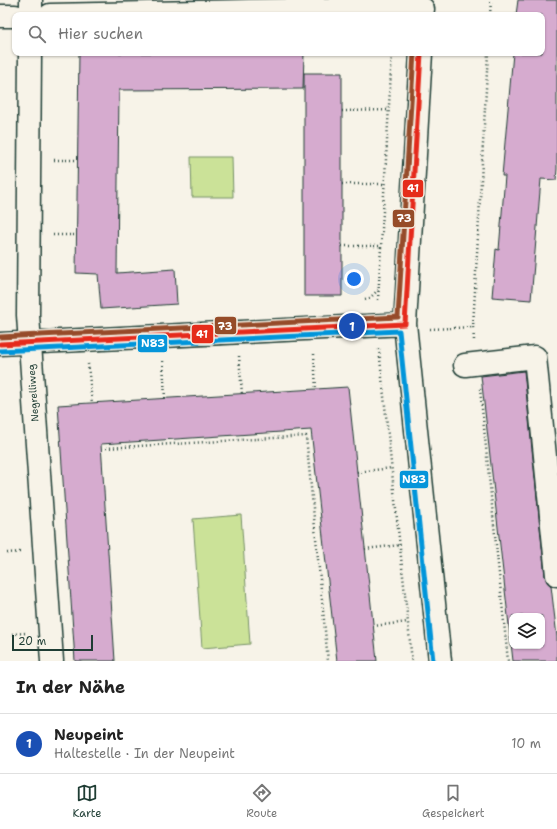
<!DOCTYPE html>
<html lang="de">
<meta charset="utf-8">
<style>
body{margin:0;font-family:"Shantell Sans",sans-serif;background:#f6f6f6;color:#222}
.controls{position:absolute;right:12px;bottom:12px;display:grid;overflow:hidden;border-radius:8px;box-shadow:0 1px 3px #0004}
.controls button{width:36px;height:36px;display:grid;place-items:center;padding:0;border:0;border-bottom:1px solid #e0e0e0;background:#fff;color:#222;font:20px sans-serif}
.scale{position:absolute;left:12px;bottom:10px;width:81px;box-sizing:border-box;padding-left:4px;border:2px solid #1f3d34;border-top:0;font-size:11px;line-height:14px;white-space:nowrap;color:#1f3d34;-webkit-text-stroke:3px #f7f3e8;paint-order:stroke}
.you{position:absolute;left:354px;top:279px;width:14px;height:14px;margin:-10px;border:3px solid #fff;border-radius:50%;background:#1a73e8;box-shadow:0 0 0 6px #1a73e833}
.badge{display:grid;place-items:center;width:26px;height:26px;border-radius:50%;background:#1f3d34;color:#fff;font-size:13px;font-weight:700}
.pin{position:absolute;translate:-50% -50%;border:2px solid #fff;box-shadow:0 1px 4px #0006}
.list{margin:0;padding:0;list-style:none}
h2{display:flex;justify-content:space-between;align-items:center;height:52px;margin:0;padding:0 16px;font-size:17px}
h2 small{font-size:13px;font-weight:400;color:#767676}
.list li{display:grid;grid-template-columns:26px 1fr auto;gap:12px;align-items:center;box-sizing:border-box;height:60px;padding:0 16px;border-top:1px solid #e0e0e0}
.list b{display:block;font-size:15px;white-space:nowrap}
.list p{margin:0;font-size:13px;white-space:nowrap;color:#767676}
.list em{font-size:13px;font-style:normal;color:#767676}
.icon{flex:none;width:22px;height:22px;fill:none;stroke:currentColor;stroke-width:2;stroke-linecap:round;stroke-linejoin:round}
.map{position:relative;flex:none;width:557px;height:661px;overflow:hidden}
.search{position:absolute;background:#fff;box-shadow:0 1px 3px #0004;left:12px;right:12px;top:12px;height:44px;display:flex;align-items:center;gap:10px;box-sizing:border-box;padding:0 14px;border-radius:8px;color:#767676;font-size:15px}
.sheet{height:112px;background:#fff}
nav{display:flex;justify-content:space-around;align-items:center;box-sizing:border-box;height:56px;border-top:1px solid #e0e0e0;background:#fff;font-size:11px;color:#767676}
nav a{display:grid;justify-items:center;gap:2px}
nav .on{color:#1f3d34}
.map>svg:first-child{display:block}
.green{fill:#cbe298;stroke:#759066}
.building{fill:#d6abcf;stroke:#1f3d34;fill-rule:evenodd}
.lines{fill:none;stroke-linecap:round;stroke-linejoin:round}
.minor-casing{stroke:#1f3d34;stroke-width:25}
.path{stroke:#1f3d34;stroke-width:2.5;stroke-dasharray:1 3;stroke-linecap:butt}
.minor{stroke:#f7f3e8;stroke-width:22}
.bus-1-casing{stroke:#f7f3e8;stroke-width:8}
.bus-2-casing{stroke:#f7f3e8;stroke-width:8}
.bus-3-casing{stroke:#f7f3e8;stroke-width:8}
.bus-1{stroke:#e52c1a;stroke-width:5}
.bus-2{stroke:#0595da;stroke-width:5}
.bus-3{stroke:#964c29;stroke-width:5}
.labels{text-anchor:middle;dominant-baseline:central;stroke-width:3;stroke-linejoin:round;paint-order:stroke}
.street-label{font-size:10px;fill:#1f3d34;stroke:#f7f3e8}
.line-badge{stroke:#f7f3e8;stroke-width:1.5}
.badge-label{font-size:11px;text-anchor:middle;font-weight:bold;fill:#fff}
</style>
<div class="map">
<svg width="557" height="661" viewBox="0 0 557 661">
<rect width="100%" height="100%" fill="#f7f3e8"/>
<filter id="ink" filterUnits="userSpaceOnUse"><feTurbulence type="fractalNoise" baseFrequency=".025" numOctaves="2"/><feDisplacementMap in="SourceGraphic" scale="8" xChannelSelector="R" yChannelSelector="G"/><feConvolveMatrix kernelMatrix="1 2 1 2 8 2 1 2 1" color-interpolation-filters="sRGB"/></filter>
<g filter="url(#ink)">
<path class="green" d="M191,157H232L233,197H192Z
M241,515L250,644L202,648L193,519Z"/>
<path class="building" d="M518,0H557V169L556,180L541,179L531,300L492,297L496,249L499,250L505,176H502L513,53H542V15H516Z
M79,53H304L303,89L119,90L117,273L175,269L177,304L101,309L98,274L76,273Z
M304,73H342V296H304Z
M524,371L545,576L547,582L551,586L557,637V661H513L481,376ZM512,616H542V646H512Z
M348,387L377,661H337L311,430L101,444L115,661H75L58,405Z"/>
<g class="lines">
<g class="minor-casing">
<path id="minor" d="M31,0V15
M50,15L395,8L423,9
M0,16H15
M30,53L28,315L52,661
M421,53L405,324L440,661
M0,344L405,324
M465,365L535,357L557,575"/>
</g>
<path class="path" d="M490,15L491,0
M342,111L389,110
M54,160H77
M342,184H385
M53,235H77
M342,246H381
M365,299L370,298L378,290
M378,300L392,53
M430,329L473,327
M474,340L473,327L488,53
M379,349L412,661
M314,354L316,389
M239,356L242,394
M163,361L165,399
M88,364L92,403
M480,389L508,661
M106,448L306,436L328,661
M357,472L392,468
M365,549L400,545
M7,553L20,552
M373,626L408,622
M12,634L26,633"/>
<use href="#minor" class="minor"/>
<g class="bus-1-casing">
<path id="bus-1" d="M405,324L421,53
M0,344L405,324"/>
</g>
<g class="bus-2-casing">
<path id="bus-2" d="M0,351L399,331L433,661"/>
</g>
<g class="bus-3-casing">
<path id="bus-3" d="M0,337L398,317L414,53"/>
</g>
<use href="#bus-1" class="bus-1"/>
<use href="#bus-2" class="bus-2"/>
<use href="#bus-3" class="bus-3"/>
</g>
</g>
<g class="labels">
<g class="street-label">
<text transform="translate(33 393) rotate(-94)">Negrelliweg</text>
</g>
</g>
<g class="line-badge">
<rect x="402" y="179" width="22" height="19" rx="4" fill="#e52c1a"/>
<rect x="392" y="209" width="23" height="19" rx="4" fill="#964c29"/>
<rect x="214" y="316" width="23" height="19" rx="4" fill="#964c29"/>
<rect x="191" y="324" width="23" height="20" rx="4" fill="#e52c1a"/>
<rect x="137" y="334" width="31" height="19" rx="4" fill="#0595da"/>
<rect x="399" y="470" width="30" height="19" rx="4" fill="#0595da"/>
</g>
<g class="badge-label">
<text x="413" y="192">41</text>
<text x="404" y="222">73</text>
<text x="225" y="330">73</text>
<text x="202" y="338">41</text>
<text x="153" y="347">N83</text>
<text x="414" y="483">N83</text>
</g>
</svg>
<div class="controls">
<button><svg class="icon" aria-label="layers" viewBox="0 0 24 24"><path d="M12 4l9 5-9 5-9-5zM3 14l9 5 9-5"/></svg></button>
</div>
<div class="scale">20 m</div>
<div class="you"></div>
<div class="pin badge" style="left:352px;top:326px;background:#1a4fb4">1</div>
<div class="search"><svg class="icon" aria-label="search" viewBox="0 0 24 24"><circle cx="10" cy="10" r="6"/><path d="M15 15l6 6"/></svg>Hier suchen</div>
</div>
<section class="sheet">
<h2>In der Nähe<small></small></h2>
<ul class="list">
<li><span class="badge" style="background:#1a4fb4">1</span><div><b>Neupeint</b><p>Haltestelle · In der Neupeint</p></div><em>10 m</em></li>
</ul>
</section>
<nav>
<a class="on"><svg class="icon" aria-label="map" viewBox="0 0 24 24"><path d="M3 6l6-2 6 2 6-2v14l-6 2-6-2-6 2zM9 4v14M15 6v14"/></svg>Karte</a>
<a><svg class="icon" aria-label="directions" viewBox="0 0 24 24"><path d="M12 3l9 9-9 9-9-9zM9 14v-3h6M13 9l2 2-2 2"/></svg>Route</a>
<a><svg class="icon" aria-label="saved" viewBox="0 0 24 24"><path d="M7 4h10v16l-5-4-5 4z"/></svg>Gespeichert</a>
</nav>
